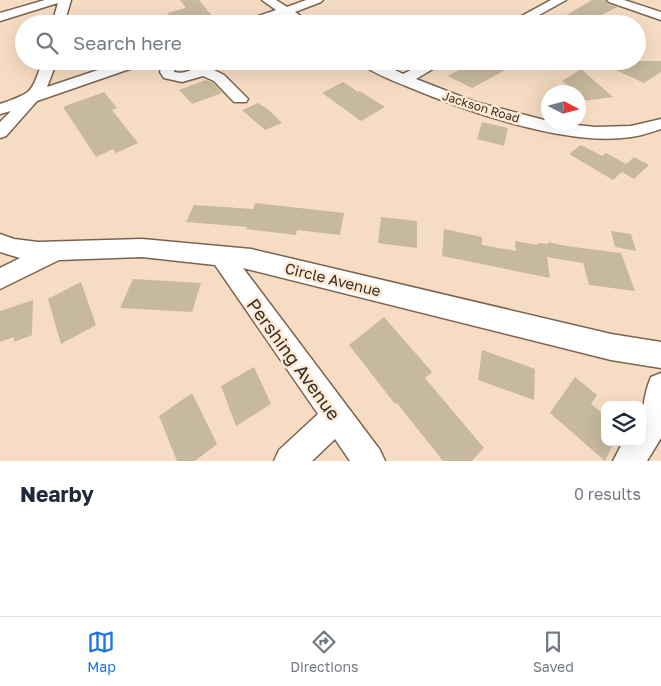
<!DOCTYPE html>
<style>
body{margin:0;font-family:"Golos Text",sans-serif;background:#f6f6f7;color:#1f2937}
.controls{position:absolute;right:15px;bottom:15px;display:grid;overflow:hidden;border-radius:10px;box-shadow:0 5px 20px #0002}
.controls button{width:45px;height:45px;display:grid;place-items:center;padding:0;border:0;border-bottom:1px solid #e0e1e3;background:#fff;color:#1f2937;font:25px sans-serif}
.compass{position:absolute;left:541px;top:85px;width:45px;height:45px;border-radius:50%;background:#fff;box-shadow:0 5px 20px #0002;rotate:96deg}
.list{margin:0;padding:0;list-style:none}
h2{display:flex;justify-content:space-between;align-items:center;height:65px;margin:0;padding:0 20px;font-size:21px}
h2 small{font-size:16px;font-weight:400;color:#747a83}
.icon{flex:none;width:28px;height:28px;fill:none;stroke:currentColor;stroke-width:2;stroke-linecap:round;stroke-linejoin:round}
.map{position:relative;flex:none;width:661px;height:461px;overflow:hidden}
.search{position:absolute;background:#fff;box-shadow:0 5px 20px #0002;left:15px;right:15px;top:15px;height:55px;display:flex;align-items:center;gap:12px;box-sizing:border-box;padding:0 18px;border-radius:28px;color:#747a83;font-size:19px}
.sheet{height:155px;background:#fff}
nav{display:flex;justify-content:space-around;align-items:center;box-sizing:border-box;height:70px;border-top:1px solid #e0e1e3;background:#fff;font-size:14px;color:#747a83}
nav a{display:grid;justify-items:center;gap:2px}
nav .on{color:#1a73e8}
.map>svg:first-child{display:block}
.building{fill:#c7b99c}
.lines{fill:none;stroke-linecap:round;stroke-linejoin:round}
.minor-casing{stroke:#7b644f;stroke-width:3}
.minor{fill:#fff;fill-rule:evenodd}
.labels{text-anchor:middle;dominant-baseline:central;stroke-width:5;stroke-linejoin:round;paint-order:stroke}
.far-street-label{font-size:12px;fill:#392f25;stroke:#ffead6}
.street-label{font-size:15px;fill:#392f25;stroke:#ffead6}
.near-street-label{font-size:18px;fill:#392f25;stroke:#ffead6}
</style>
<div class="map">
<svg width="661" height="461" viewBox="0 0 661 461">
<rect width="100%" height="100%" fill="#f6dcc3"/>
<path class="building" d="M180,0H199L213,17L190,24H181L167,13L186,8Z
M592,0H605L608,4L617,7L585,24H551Z
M474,61H522L472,88L448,76Z
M596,61H661V72L644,83Z
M581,69L613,97L583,101L578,97V92H574L562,81Z
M206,80L213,83L222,93L192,104L179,90Z
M343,82L358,92L360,91L385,107L361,121L322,93Z
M104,92L117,108L112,110L138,143L116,153L113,149L96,157L63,107Z
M258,103L269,110L282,123L265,130L242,110Z
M482,122L508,128L504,146L477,139Z
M581,145L602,156L606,153L626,164L634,157L649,165L634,179L622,172L613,180L569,154Z
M255,203L344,213L340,235L297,230L296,235L246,229L247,227L186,222L194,205L253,209Z
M381,217L417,221V248L378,243Z
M444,229L482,237V245L516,251L515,241L538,245V243L548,244V242L566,246L621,253L635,291L589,285L583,263L547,257L550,278L442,256Z
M611,231L631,234L636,251L615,247Z
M133,279L201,283L192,312L120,308Z
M81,282L96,325L61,344L48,299Z
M33,300L32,335L14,342V337L0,342V311Z
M384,317L432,372L425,378L484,448L472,461H443L397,403L395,404L349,345Z
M482,350L535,369L534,400L478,380Z
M254,367L271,404L236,426L221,386Z
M575,377L597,395L591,404L605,415V442H614L605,461L550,413Z
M192,393L217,444L195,461H177L159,416Z"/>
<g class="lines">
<g class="minor-casing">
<path id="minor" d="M45,0H71L64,24H52L58,3L0,21V13Z
M262,0H276L287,7L306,0H323L321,2L295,12L312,24H297L284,15L260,24H242L244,21L276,10Z
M551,0H566L523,24H507Z
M607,0H624L661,12V20L609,2Z
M43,61H57L47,87L125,61H146L144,64L37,101L6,136L0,138V122L11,111L0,114V104C34,92 30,94 43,61Z
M164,61L205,63L208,67L224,75L248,99L246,102H234L214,81L203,76L182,82L164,78L160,72ZM176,66L193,69C187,72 181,74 174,72Z
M359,61H377L403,74L428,61H446L416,79L475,102L548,121V122L595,127L631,126L661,119V129C651,132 641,136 631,137C566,147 466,111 406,86C394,81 367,71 359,61Z
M0,234L14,239L38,242L142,239L251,249L611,334L661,342V368L611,360L243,268L380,450L385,461H350L335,439L312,461H274L279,450L318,414L215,265L142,257L59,260L0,289V268L20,258L0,252Z
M661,373V438L647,461H613L623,442H642C642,420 642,398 651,377Z"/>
</g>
<use href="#minor" class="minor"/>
</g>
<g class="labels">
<g class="far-street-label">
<text transform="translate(481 107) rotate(17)">Jackson Road</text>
</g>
<g class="street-label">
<text transform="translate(333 279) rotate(14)">Circle Avenue</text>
</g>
<g class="near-street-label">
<text transform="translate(294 359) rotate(54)">Pershing Avenue</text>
</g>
</g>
</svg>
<div class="controls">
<button><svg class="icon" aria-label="layers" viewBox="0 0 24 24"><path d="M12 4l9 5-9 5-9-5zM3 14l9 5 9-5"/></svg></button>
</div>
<svg class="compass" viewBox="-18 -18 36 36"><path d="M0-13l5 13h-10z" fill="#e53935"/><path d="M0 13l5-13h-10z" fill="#747a83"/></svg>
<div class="search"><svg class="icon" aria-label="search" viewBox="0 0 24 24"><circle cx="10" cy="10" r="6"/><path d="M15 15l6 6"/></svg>Search here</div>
</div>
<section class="sheet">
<h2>Nearby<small>0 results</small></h2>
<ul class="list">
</ul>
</section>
<nav>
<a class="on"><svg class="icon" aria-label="map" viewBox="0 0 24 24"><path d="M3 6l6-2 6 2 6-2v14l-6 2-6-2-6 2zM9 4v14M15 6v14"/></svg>Map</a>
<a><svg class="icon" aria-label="directions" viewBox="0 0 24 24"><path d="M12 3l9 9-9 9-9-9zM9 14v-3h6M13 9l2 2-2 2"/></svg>Directions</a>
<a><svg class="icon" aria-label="saved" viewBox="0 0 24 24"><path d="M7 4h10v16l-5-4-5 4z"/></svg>Saved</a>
</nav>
